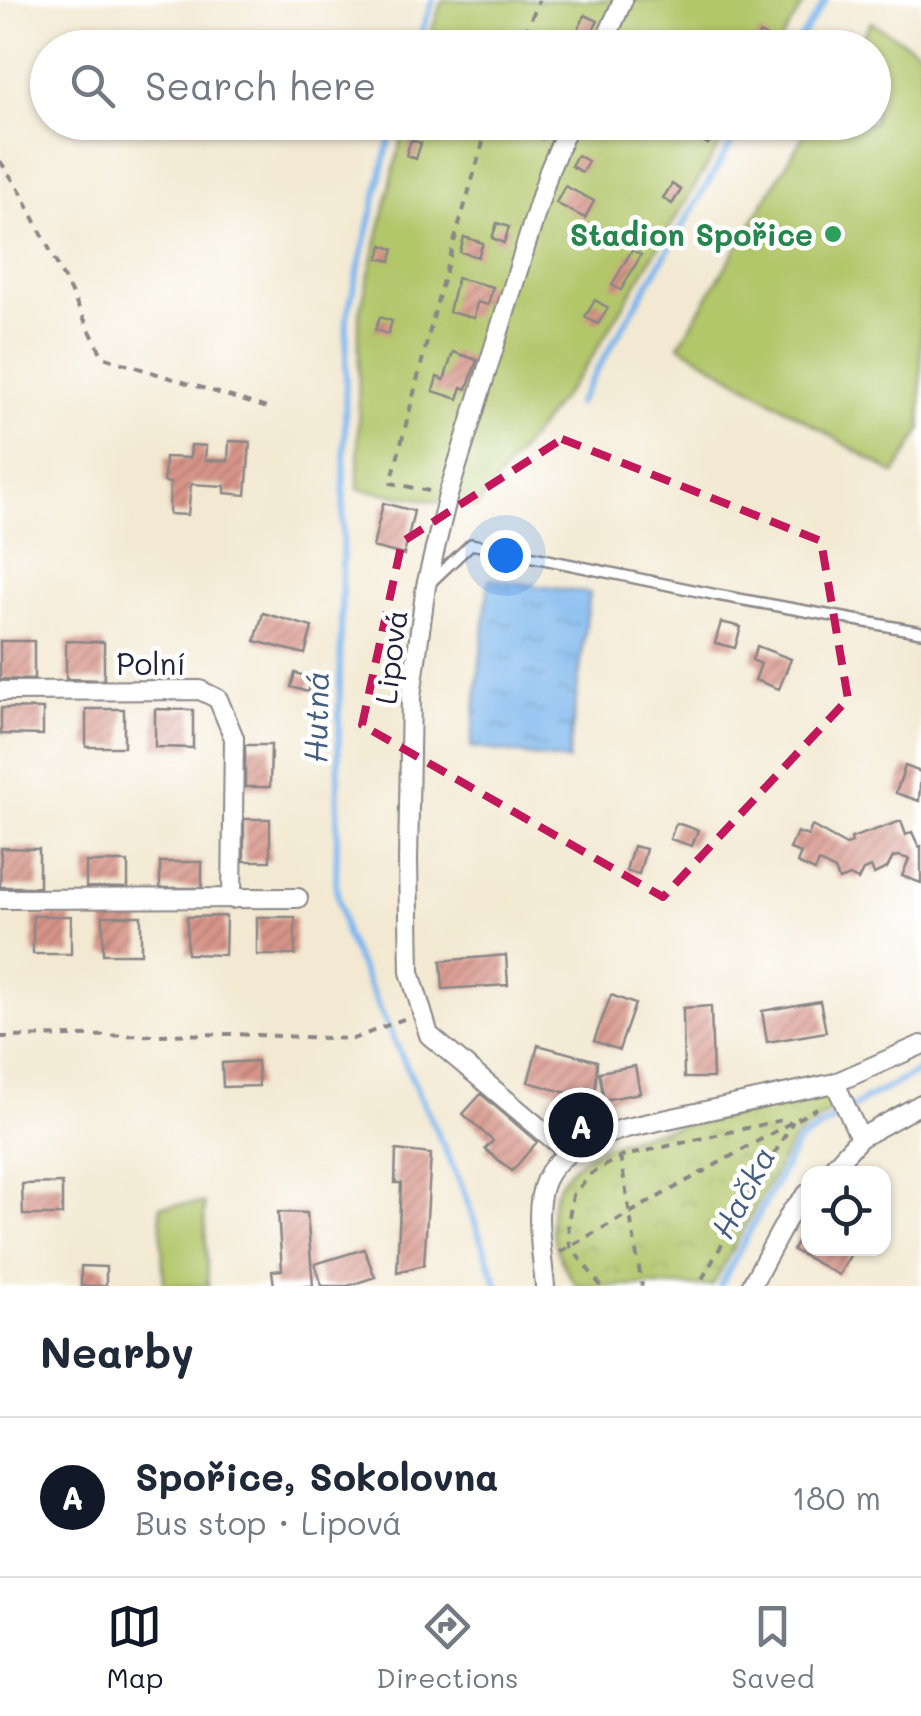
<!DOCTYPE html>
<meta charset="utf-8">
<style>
body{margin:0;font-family:Mali,sans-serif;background:#f6f6f7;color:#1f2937}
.controls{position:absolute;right:30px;bottom:30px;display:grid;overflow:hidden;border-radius:20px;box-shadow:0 2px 8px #0004}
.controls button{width:90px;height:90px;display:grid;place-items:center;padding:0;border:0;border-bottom:2px solid #e0e1e3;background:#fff;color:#1f2937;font:50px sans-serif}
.you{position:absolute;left:505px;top:555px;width:35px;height:35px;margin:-25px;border:8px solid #fff;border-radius:50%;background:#1a73e8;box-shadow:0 0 0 15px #1a73e833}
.badge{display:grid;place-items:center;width:65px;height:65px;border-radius:50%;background:#111827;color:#fff;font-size:32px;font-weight:700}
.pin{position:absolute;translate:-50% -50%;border:5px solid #fff;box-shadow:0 2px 10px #0006}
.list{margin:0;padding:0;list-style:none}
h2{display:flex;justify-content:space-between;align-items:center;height:130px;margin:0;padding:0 40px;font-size:42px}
h2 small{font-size:32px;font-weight:400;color:#747a83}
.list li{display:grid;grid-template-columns:65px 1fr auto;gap:30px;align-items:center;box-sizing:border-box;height:160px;padding:0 40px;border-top:2px solid #e0e1e3}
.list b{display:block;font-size:38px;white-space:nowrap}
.list p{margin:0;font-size:32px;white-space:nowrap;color:#747a83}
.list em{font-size:32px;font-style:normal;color:#747a83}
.icon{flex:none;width:55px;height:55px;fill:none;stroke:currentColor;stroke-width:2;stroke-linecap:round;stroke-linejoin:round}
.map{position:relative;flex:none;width:921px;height:1286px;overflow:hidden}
.search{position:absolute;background:#fff;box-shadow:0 2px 8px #0004;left:30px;right:30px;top:30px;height:110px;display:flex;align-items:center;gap:25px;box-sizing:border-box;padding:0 35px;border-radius:55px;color:#747a83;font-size:38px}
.sheet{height:290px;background:#fff}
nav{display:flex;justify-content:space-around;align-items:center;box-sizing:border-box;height:140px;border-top:2px solid #e0e1e3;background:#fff;font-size:28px;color:#747a83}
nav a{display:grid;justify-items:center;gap:5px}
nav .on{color:#111827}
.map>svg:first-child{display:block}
.green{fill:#b2c66a;stroke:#6a7452;stroke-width:2.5}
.park{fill:url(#park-crowns);stroke:#6a7452;stroke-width:2.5}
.water{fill:url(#water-ripples);stroke:#4e6c94;stroke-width:2.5}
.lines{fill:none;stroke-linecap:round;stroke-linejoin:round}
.stream{stroke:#7bb6ed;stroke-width:6}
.building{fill:url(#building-hatch)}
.service-casing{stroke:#8a8686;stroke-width:14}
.minor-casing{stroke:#8a8686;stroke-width:22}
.path{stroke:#8a8686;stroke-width:4;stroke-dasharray:8 8;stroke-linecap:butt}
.service{stroke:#fff;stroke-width:9}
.minor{stroke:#fff;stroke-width:18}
.marked{fill:none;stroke:#c2185b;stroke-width:8;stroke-dasharray:20 12;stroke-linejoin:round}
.leisure-dot{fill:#2e9e5b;stroke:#fff;stroke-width:4}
.labels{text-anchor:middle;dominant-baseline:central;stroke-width:9;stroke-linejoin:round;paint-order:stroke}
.leisure-label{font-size:30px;font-weight:bold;fill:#27864d;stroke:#fff;text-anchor:end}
.street-label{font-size:30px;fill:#22223b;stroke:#fff}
.water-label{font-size:32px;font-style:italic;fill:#465d82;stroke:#fff}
</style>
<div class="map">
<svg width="921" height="1286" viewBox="0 0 921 1286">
<defs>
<pattern id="park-crowns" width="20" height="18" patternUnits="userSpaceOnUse" patternTransform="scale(2.5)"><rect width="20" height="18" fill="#b2c66a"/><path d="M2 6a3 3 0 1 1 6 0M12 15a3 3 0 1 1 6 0" fill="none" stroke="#99aa5d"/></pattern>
<pattern id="water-ripples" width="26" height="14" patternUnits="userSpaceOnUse" patternTransform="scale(2.5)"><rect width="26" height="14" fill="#7bb6ed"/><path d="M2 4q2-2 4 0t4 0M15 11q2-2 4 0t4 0" fill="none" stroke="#6494c1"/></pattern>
<pattern id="building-hatch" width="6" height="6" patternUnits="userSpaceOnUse" patternTransform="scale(2.5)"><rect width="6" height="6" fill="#d89589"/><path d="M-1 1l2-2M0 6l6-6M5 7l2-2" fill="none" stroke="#af7971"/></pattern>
</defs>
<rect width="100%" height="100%" fill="#fff"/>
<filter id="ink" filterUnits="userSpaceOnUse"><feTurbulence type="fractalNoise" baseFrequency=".01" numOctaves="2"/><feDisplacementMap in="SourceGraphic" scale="20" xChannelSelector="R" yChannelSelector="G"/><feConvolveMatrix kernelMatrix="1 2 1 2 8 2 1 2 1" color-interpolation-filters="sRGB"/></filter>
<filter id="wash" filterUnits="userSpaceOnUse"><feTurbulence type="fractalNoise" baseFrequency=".0048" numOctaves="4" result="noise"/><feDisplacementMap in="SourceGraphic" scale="40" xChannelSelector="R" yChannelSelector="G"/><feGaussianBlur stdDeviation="2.25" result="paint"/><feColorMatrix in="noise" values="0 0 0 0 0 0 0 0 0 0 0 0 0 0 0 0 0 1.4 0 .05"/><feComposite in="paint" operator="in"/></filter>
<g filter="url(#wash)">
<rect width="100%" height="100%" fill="#f3e9d2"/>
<path class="green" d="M442,0H806L777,47L426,48Z
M871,22L921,52V430L895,474L679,345L811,123L874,122V48L856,47Z
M405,123H733L590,361L476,508L358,489L359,316Z
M204,1203L208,1286H164L160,1206Z"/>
<path class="park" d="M826,1097L836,1107L794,1139L712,1286H577C562,1266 550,1240 551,1214C556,1139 656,1132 712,1120C750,1112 787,1103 826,1097Z"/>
<path class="water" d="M489,579L590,593L568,761L471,747Z"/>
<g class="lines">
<path class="stream" d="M416,48L433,0
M794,48L826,0
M394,122L347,316L336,887L346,936L460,1182L498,1286
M577,404L744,122
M720,1286L798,1142L866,1099L921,1070"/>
</g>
<g id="blocks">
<path class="building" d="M585,15L598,21L589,37L577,32Z
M760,33L770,39L764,48H751Z
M533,122H550L542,139L529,133Z
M690,122H707L717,129L708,144L685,131Z
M411,140L421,143L416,159L406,155Z
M577,155L588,161L582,172L571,166Z
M672,184L681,190L672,204L663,198Z
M565,186L594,201L585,218L556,203Z
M497,223L509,227L504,243L492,238Z
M464,237L483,243L478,257L460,252Z
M382,245L394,249L391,261L379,258Z
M632,250L641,255L621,290L612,285Z
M457,278L493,287L488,305L477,302L474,318L449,312Z
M595,300L608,308L598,324L585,317Z
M380,317L392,321L388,334L375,330Z
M453,352L477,360L467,389L462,387L458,399L433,391L437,377L444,380Z
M229,441L250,442L246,495L225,493V486L191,484L188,515L169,514L170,483L164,482L165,457L190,458L191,445L206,446L205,460L228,461Z
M383,503L414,511L404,555L373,547Z
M263,613L312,627L305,654L255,641Z
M721,622L741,627L735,648L715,643Z
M0,641H34V680L0,679Z
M66,641L104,642V680L66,679Z
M757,646L791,659L779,689L755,680L761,664L752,660Z
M295,673L312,678L308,692L291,687Z
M1,708L43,709V735L1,734Z
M86,709H124V747H86Z
M155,709L193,710V748L155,747Z
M245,745H271L270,787H245Z
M905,766L921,772L919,801L896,793Z
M244,819H270V861H244Z
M901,821L906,835L912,832L919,847L921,846V883L902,876L909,859L899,856L893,857L887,868L874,874L871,867L863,870L858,880L850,876L839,880L835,870L819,862L815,871L797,863L801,853L790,849L797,832L808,836L812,826L846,845L852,843L851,838Z
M676,823L698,830L692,846L670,839Z
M633,846L646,849L639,874L626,871Z
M1,848L39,849V887H0Z
M86,862H128V888L86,887Z
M160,862H202V888H160Z
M33,916H71V954H33Z
M103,916H141V954H103Z
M226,916L225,955L187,954V917Z
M257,917H295V955H257Z
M506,955L508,985L443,989L441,961Z
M611,995L635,1004L619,1050L594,1041Z
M820,1001L826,1032L767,1042L762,1011Z
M711,1006L713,1078H684L683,1008Z
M538,1045L597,1061L595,1101L528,1082Z
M257,1061L259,1086L223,1087L222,1063Z
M635,1066L640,1093L604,1100L599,1072Z
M481,1094L537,1142L512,1171L485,1149L493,1141L463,1114Z
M396,1150L431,1154L424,1265L397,1272L401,1183H395Z
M62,1183V1215H23L22,1184Z
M278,1212L307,1213L313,1286H274L272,1271L282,1270Z
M804,1228L808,1230V1248L853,1250L839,1275L793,1250Z
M364,1249L375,1277L348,1286H322L315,1264Z
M81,1266L106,1267V1286H81Z"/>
</g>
</g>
<g filter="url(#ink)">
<use href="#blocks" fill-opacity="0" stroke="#8a8686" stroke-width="2.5"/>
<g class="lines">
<g class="service-casing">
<path id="service" d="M432,581L471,544L717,595L921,632"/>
</g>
<g class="minor-casing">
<path id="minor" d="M602,48L623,0
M0,691L200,690L218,699L234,738L232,899
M0,899L298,898
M835,1083L860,1138
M568,1152L429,1035L410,972L408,861L411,697L426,586L448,495L549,171L570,122
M827,1174L860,1138L921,1104
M545,1286C535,1195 525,1158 626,1128L835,1083L921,1045
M751,1286L791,1212L808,1193"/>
</g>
<path class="path" d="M519,48L539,0
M0,161L21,192L103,357L267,408
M429,491L391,483L441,287L489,122
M0,1037L231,1034L353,1039L406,1018
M620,1156L642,1286
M560,1252L817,1108
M601,1286L570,1246L568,1223L573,1195L592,1173L620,1157L782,1120L792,1123L698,1286"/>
<use href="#service" class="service"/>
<use href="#minor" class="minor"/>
</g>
</g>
<path class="marked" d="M562,439L821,541L848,699L663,897L362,725L402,542Z"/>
<circle class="leisure-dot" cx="833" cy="234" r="10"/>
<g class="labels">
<g class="leisure-label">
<text x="813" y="234">Stadion Spořice</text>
</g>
<g class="street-label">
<text transform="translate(390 657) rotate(-83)">Lipová</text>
<text x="151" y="663">Polní</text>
</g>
<g class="water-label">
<text transform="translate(315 717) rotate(-89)">Hutná</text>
<text transform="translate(742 1192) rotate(-62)">Hačka</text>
</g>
</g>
</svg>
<div class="controls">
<button><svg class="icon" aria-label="locate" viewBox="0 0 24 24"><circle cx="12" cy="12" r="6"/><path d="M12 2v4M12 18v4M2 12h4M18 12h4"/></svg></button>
</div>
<div class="you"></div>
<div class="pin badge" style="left:581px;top:1125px">A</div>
<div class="search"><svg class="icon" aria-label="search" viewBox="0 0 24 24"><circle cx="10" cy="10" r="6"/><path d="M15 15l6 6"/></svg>Search here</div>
</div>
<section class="sheet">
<h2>Nearby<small></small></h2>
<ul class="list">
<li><span class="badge">A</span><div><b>Spořice, Sokolovna</b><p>Bus stop · Lipová</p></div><em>180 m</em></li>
</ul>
</section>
<nav>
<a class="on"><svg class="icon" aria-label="map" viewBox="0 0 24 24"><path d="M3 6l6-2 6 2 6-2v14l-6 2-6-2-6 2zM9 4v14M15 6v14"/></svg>Map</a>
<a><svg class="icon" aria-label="directions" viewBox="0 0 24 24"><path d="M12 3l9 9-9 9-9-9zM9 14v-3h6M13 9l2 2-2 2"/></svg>Directions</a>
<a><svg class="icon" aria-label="saved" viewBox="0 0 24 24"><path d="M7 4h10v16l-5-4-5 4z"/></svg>Saved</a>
</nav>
